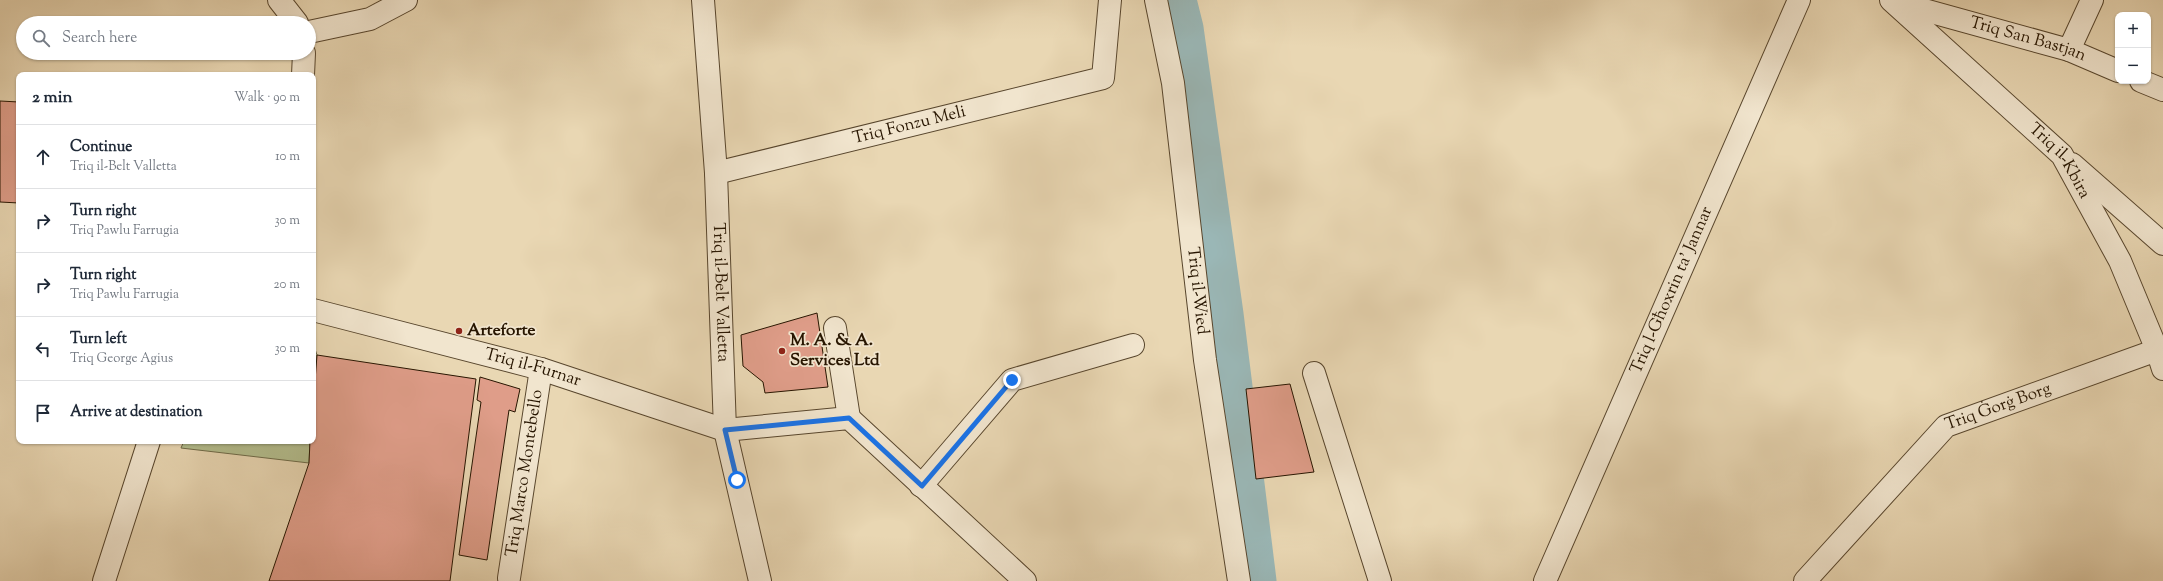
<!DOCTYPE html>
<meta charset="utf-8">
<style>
body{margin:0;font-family:"Sorts Mill Goudy",serif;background:#f2f2f3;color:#1f2937}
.controls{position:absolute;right:12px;top:12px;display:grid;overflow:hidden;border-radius:8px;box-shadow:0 1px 3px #0004}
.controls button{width:36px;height:36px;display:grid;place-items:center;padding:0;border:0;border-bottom:1px solid #e0e1e3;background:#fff;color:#1f2937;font:20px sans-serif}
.stop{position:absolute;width:12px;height:12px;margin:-9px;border:3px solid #1a73e8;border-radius:50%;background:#fff}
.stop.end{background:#1a73e8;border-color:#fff;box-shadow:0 1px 4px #0008}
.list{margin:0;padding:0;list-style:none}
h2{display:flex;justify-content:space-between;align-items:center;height:52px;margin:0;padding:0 16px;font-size:17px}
h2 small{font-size:13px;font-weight:400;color:#747a83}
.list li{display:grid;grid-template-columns:26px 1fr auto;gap:12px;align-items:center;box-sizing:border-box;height:64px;padding:0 16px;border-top:1px solid #e0e1e3}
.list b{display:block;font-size:15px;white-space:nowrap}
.list p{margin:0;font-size:13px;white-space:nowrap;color:#747a83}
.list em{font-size:13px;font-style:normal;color:#747a83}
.icon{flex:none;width:22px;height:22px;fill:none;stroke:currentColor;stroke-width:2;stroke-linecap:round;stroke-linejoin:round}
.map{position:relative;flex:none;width:2163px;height:581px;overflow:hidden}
.search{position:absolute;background:#fff;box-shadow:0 1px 3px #0004;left:16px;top:16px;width:300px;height:44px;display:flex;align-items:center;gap:10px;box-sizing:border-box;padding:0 14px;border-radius:22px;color:#747a83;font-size:15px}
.panel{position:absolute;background:#fff;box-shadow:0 1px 3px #0004;left:16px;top:72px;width:300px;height:372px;border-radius:8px}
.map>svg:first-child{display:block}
.green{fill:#b4bf8f;stroke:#6e6a48}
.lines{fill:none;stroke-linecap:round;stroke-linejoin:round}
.canal{stroke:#9ab7b6;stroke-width:35}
.building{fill:#df9d89;stroke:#271500}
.minor-casing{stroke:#58462d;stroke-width:24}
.minor{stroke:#f1e5ce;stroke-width:22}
.route{stroke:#1a73e8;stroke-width:5}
.poi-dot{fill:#8f2418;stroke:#f1e5ce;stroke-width:1.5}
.labels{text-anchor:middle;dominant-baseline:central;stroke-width:3.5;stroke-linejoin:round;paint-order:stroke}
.street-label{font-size:17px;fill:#271500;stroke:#f1e5ce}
.poi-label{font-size:17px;font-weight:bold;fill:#271500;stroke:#f1e5ce;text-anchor:start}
</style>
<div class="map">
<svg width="2163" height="581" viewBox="0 0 2163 581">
<rect width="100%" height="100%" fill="#e9d7b3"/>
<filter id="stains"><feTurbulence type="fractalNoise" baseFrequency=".005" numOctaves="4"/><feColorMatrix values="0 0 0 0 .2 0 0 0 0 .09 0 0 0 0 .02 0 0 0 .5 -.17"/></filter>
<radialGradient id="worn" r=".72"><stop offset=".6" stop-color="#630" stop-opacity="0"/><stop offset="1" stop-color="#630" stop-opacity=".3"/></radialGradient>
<path class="green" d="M313,349H315L317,355L313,407Z
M184,441H310L309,463L181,448Z"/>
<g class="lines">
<path class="canal" d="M1179,0L1186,28L1226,314L1259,581"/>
</g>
<path class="building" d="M0,101L19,102V203L0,202Z
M817,313L828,387L765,393L763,382L743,366L741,335Z
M317,355L476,379L450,581H269L309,463L310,441H313V407Z
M480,377L520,389L515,412L509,410L487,560L459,555L481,402L477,400Z
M1290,384L1314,472L1256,479L1246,389Z"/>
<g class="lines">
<g class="minor-casing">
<g id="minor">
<path d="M279,0L297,23"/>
<path id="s1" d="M703,0L716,173L725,430L760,581"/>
<path id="s2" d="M1156,0L1173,83L1205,360L1239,581"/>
<path id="s3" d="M1891,0L2062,155L2120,261L2157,350L2163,369"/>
<path id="s4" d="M1895,2L2069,50L2118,71"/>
<path d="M309,32L370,19L406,0"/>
<path d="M2069,50L2092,0"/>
<path d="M303,75L304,53"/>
<path d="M2141,81L2163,90"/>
<path d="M2072,164L2163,244"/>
<path id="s5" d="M716,173L1103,78L1110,0"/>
<path id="s6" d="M313,310L541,369L725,430L849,418L1025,581"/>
<path d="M835,328L849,418"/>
<path d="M1314,373L1380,581"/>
<path d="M921,486L1012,380L1133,345"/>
<path id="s7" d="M509,578L541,369"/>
<path d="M104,581L149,441"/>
<path id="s8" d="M1545,581L1799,0"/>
<path id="s9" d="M1805,581L1946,426L2157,350"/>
</g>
</g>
<use href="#minor" class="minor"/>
</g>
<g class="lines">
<path class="route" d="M737,480L725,430L849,418L922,486L1012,380"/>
</g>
<g class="poi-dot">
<circle cx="459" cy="331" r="4"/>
<circle cx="782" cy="351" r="4"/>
</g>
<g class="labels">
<g class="street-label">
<text stroke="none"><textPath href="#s4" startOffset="138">Triq San Bastjan</textPath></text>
<text stroke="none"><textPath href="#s5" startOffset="199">Triq Fonzu Meli</textPath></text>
<text stroke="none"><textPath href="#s3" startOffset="234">Triq il-Kbira</textPath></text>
<text stroke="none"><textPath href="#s2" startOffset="294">Triq il-Wied</textPath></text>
<text stroke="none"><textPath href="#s8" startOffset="317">Triq l-Għoxrin ta' Jannar</textPath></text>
<text stroke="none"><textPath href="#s1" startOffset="293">Triq il-Belt Valletta</textPath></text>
<text stroke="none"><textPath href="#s6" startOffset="227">Triq il-Furnar</textPath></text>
<text stroke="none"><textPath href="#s9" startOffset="265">Triq Ġorġ Borg</textPath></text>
<text stroke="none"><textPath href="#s7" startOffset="106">Triq Marco Montebello</textPath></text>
</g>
<g class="poi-label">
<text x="467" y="331">Arteforte</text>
<text x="790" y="341">M. A. &amp; A.<tspan x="790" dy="20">Services Ltd</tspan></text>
</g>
</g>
<rect width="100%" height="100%" filter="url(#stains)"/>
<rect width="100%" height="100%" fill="url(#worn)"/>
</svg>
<div class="controls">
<button>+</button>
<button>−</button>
</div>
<div class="stop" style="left:737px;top:480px"></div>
<div class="stop end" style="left:1012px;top:380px"></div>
<div class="search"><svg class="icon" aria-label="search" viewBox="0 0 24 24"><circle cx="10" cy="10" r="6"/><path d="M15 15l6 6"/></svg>Search here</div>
<section class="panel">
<h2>2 min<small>Walk · 90 m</small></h2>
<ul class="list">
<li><svg class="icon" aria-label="ahead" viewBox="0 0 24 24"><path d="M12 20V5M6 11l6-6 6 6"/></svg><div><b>Continue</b><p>Triq il-Belt Valletta</p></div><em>10 m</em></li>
<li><svg class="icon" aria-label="right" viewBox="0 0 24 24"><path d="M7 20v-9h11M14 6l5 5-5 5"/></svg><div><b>Turn right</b><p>Triq Pawlu Farrugia</p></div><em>30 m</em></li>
<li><svg class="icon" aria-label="right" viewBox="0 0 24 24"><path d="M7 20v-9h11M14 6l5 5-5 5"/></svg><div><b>Turn right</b><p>Triq Pawlu Farrugia</p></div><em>20 m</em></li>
<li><svg class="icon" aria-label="left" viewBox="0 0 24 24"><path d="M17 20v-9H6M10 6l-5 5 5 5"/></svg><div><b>Turn left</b><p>Triq George Agius</p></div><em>30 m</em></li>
<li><svg class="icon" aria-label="arrive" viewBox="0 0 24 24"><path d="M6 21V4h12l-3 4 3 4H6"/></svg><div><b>Arrive at destination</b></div></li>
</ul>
</section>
</div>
